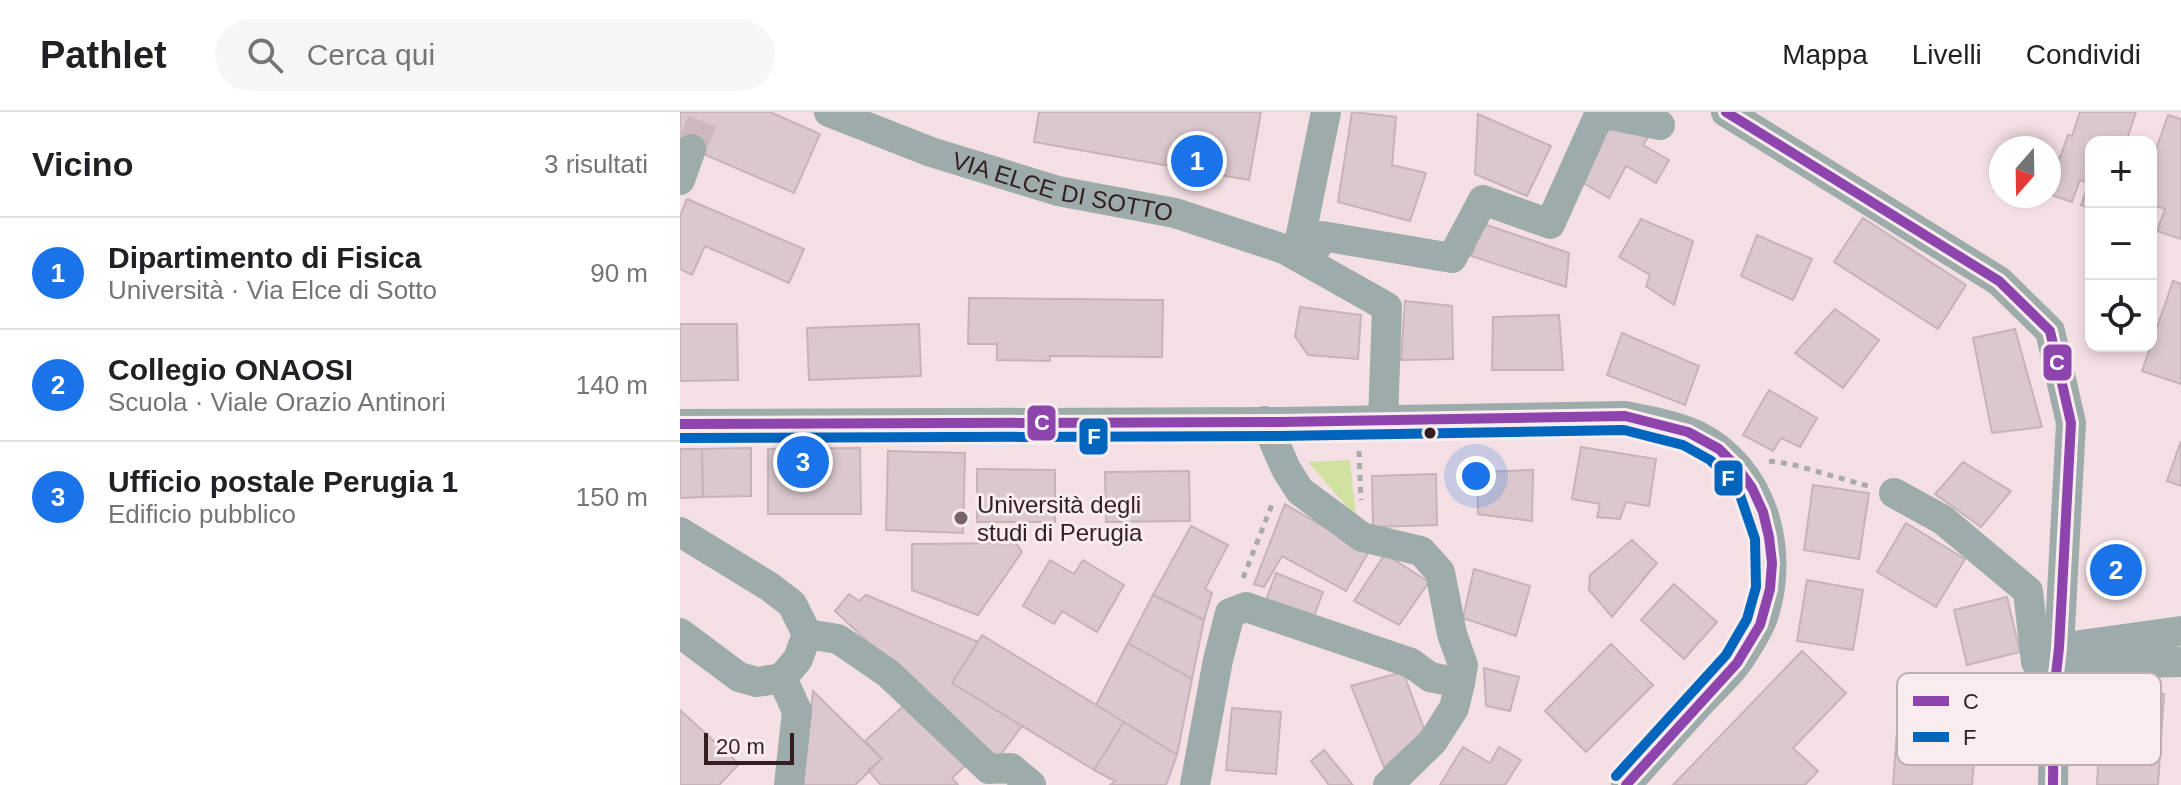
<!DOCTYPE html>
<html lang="it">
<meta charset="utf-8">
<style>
body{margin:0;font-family:Arial,sans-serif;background:#f6f6f6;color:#202124}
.controls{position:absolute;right:24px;top:24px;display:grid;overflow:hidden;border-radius:16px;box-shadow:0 4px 12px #0003}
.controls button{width:72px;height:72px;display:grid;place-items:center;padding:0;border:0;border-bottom:2px solid #e0e0e0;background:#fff;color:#202124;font:40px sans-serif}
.compass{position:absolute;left:1309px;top:24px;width:72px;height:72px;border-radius:50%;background:#fff;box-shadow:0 4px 12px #0003;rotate:200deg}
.scale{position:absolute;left:24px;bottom:20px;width:90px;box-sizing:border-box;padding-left:8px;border:4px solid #331e22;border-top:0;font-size:22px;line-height:28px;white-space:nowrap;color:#331e22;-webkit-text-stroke:6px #f9ecee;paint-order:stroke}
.you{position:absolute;left:796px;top:364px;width:28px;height:28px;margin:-20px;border:6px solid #fff;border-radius:50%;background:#1a73e8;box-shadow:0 0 0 12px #1a73e833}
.badge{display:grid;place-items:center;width:52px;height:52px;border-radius:50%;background:#1a73e8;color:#fff;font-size:26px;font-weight:700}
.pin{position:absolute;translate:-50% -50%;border:4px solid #fff;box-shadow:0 2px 8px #0006}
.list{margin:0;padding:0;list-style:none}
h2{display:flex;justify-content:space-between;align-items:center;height:104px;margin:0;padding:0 32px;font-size:34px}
h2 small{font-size:26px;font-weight:400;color:#757577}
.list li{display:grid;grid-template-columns:52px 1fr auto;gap:24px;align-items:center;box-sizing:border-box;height:112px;padding:0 32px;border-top:2px solid #e0e0e0}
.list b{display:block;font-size:30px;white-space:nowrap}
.list p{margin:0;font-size:26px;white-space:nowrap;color:#757577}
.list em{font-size:26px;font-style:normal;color:#757577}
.icon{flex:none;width:44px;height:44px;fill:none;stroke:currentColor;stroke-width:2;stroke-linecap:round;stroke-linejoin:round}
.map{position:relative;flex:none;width:1501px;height:673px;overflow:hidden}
header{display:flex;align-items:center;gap:48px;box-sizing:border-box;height:112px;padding:0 40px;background:#fff;border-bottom:2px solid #e0e0e0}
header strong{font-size:38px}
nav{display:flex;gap:44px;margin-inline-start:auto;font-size:28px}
.search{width:560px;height:72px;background:#f6f6f6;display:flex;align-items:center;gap:20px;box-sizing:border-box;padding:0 28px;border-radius:44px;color:#757577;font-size:30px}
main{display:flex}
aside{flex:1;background:#fff}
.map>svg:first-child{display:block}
.green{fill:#d0e1a0}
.building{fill:#dbc8ce;stroke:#c5b3b9;stroke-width:2}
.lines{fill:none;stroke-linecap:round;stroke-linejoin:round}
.minor-tunnel{stroke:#cdb9bd;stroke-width:30;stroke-dasharray:30 15;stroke-linecap:butt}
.path{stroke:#a8aaab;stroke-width:5;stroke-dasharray:6 6;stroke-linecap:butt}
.minor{stroke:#9dabaa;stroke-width:30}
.bus-1-casing{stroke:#f9ecee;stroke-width:16}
.bus-2-casing{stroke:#f9ecee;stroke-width:16}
.bus-1{stroke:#8e44ad;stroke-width:10}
.bus-2{stroke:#0065bd;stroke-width:10}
.bus-dot{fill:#331e22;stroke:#f9ecee;stroke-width:3}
.poi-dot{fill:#776266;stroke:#f9ecee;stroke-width:3}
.labels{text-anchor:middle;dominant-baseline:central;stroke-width:6;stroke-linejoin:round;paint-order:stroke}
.street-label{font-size:24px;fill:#331e22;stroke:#f9ecee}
.poi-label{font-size:24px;fill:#331e22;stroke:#f9ecee;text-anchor:start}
.key{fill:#f9ecee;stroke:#beaeb1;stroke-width:2}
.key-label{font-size:22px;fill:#331e22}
.line-badge{stroke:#f9ecee;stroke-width:3}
.badge-label{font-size:22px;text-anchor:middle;font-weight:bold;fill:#fff}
</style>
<header>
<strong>Pathlet</strong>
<div class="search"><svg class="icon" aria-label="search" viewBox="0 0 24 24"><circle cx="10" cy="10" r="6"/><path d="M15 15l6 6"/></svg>Cerca qui</div>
<nav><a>Mappa</a><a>Livelli</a><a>Condividi</a></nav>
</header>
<main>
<aside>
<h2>Vicino<small>3 risultati</small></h2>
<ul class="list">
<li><span class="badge">1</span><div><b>Dipartimento di Fisica</b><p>Università · Via Elce di Sotto</p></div><em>90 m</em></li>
<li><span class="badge">2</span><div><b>Collegio ONAOSI</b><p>Scuola · Viale Orazio Antinori</p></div><em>140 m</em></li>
<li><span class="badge">3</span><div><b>Ufficio postale Perugia 1</b><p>Edificio pubblico</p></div><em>150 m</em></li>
</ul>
</aside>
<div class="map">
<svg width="1501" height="673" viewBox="0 0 1501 673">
<rect width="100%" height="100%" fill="#f4e0e4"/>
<path class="green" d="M670,348L676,405L628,350Z"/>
<path class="building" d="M0,0H90L140,22L114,81L0,32Z
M359,0H581L569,68L354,30Z
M672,0L716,5L712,53L746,61L730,109L658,90Z
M1400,0H1456L1446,30H1411V96L1401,93L1409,71L1400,68L1392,90L1369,82L1371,73L1369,72V43L1380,46L1388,23L1392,24Z
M798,2L871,34L847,84L795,62Z
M1488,3L1501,7V127L1477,119L1485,97L1477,94L1471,112V45L1473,46Z
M935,6L968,25L963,33L989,48L976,71L946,54L929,86L900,69Z
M7,87L124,137L109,171L25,134L12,163L0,157V104Z
M1183,106L1286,173L1258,217L1154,150Z
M961,107L1013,129L994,193L966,174L970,163L939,145Z
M804,112L889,141L886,175L791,144Z
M1077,123L1132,147L1113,188L1061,164Z
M1493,169L1501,172V272L1462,259Z
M289,186L483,188L482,245L370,244V249L317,248V232H288Z
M725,189L772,194L773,247L721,248Z
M620,195L681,203L678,247L628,243L615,224Z
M1155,197L1199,228L1163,276L1115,241Z
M879,203L883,258H812L813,205Z
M0,212H57L58,268L0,269Z
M239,212L241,264L129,268L127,216Z
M1335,217L1362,315L1312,321L1293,226Z
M942,221L1019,254L1005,293L927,263Z
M1089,278L1137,306L1120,335L1101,326L1093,339L1063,323Z
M1501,329V374L1487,369Z
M901,335L976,347L969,394L946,390L940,407L917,405L920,392L892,387Z
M71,336V384L23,385L22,337Z
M180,336L181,402H88V337Z
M0,337H22L23,385L0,386Z
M208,339L285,341L283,421L206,418Z
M1283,350L1331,379L1301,415L1255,382Z
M297,357L375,358V410H297Z
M853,358L852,409L798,402L797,360Z
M509,359L510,409L426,410L425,360Z
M756,362L757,413L693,415L692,364Z
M1133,373L1189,381L1179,447L1124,438Z
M605,392L688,441L666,479L602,444L584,475L574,472Z
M1226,411L1285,447L1256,495L1197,460Z
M511,414L548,433L525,477L532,481L524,508L473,483Z
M952,428L977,451L932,505L909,478L910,463Z
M336,431L342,440L298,503L232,478V432Z
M705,442L749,470L719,513L674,489Z
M370,448L394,462L403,448L444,473L417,520L382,499L374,512L343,494Z
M794,457L850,474L836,524L783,506Z
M596,461L643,480L631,512L584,494Z
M1127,468L1183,478L1173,538L1117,529Z
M994,472L1037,510L1004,547L961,508Z
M169,482L179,489L186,483L298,530L272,571L342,614L316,649L155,499Z
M473,483L524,508L512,567L448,531Z
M1327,485L1340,540L1287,553L1274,498Z
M302,523L444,610L414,658L272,571Z
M448,531L512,567L497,643L416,593Z
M931,532L973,573L906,640L865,599Z
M1122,539L1166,581L1113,636L1138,659L1125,673H993Z
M804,556L839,565L830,599L806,594Z
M723,560L745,619L704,655L671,574Z
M1422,578L1484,582L1478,673H1417Z
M133,579L202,647L175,673H123Z
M228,590L285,654L272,666L278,673H201L188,658L202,647L185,629Z
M552,596L601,600L596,662L546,658Z
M0,598L59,652L39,673H0Z
M444,610L497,643L486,673H430L435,669L414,658Z
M1217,619L1273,623L1271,648L1294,649L1292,673H1213Z
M783,635L810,651L819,635L841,648L825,673H760Z
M644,638L673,673H649L631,649Z"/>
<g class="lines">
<path class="minor-tunnel" d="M11,37L26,0"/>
<path class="path" d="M679,339L681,388
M1089,349L1111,352L1188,374
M563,466L593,390"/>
<g class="minor">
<path id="s1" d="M149,0L251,40L378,79L495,101L604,137L707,195L703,309"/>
<path d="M1046,0L1319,169L1370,219L1391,311L1379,536L1374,580L1373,673"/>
<path d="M0,68L11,37"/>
<path d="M617,142L646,0"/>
<path d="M629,149L642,124L772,146L803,88L870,112L920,1L980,13"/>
<path d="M585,309L606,357L620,379L682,425L741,439L760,460L772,522L783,553L780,571L774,596L753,629L708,673"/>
<path d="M0,312L600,310L945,304C969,309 994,313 1016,323C1082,355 1105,436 1084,502C1080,517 1069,532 1061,545C1051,562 1033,576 1020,591C995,618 970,646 946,673"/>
<path d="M1214,381L1263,408L1348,479L1356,550L1374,580"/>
<path d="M0,420L90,475L112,492L127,522L118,547L102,566L77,570L59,565L0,521"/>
<path d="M127,522L158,527L209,562L309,657L331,656L351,673"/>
<path d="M1379,536L1501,519"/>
<path d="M1377,550L1392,553L1501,550"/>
<path d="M102,566L117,599L109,673"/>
<path d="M515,673L538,548L550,501L566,495L731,551L750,565L780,571"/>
</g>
<g class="bus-1-casing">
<path id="bus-1" d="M1046,0L1319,169L1370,219L1391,311L1379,536L1374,580L1373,673
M0,312L600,310L945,304L1008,320L1039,337L1057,355L1072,376L1083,400L1089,425L1092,451L1090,477L1080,513L1057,551L946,673"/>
</g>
<g class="bus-2-casing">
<path id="bus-2" d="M0,326L600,324L944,318L1003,333L1030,348L1047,364L1060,383L1075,427L1076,475L1067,507L1046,543L936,664"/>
</g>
<use href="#bus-1" class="bus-1"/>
<use href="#bus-2" class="bus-2"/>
</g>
<circle class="bus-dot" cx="750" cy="321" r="7"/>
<circle class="poi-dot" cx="281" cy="406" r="8"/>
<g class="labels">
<g class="street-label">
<text stroke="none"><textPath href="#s1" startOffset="246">VIA ELCE DI SOTTO</textPath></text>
</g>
<g class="poi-label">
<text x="297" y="392">Università degli<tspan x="297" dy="28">studi di Perugia</tspan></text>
</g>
</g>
<rect x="1217" y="561" width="264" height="92" rx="12" class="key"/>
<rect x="1233" y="584" width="36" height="10" fill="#8e44ad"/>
<rect x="1233" y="620" width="36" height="10" fill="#0065bd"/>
<g class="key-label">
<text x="1283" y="597">C</text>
<text x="1283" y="633">F</text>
</g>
<g class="line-badge">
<rect x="1362" y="231" width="31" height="39" rx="8" fill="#8e44ad"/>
<rect x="346" y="292" width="31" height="38" rx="8" fill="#8e44ad"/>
<rect x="398" y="305" width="31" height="39" rx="8" fill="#0065bd"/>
<rect x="1033" y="347" width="31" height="38" rx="8" fill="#0065bd"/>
</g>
<g class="badge-label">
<text x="1377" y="258">C</text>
<text x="362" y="318">C</text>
<text x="414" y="332">F</text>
<text x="1048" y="374">F</text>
</g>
</svg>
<div class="controls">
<button>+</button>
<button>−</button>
<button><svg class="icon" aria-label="locate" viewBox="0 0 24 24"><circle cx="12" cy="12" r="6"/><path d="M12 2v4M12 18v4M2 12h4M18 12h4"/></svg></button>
</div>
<svg class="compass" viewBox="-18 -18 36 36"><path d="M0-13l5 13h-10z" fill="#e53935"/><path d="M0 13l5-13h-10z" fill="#757577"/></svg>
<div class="scale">20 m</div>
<div class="you"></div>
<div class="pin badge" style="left:517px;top:49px">1</div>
<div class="pin badge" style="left:1436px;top:458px">2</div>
<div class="pin badge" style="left:123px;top:350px">3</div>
</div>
</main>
